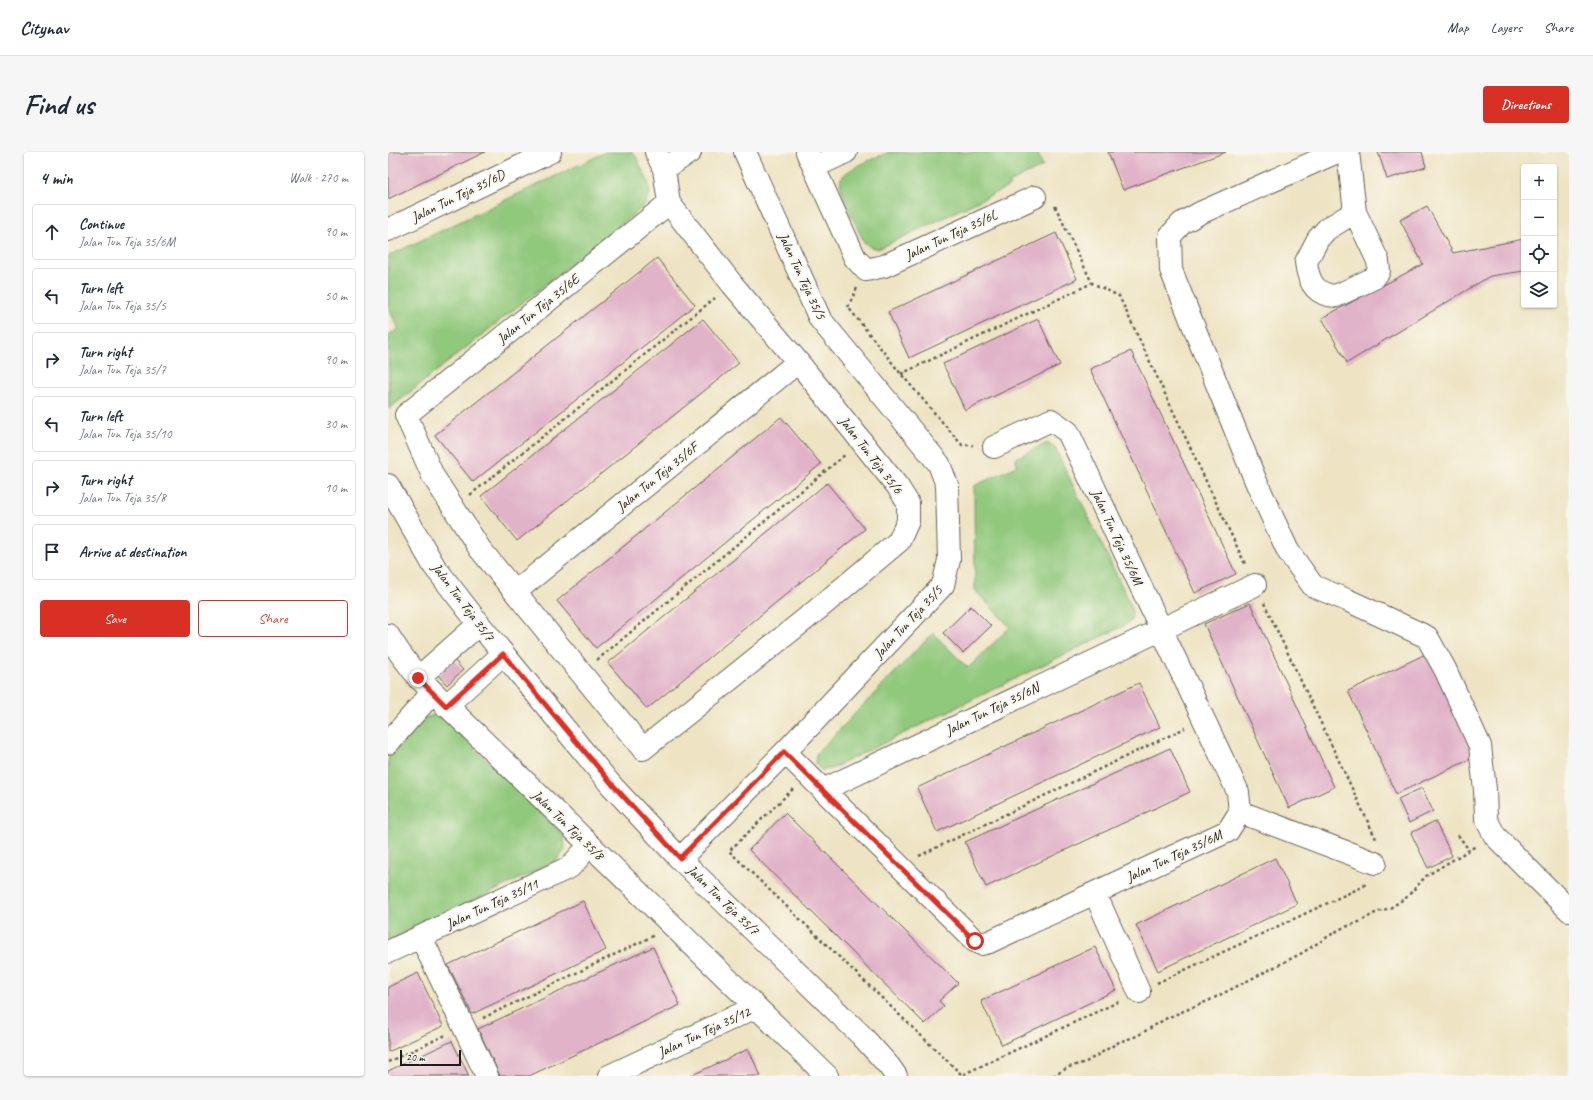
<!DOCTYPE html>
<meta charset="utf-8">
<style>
body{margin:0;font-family:Caveat,sans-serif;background:#f6f6f7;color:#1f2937}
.controls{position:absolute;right:12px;top:12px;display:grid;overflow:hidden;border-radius:4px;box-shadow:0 1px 3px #0004}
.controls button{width:36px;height:36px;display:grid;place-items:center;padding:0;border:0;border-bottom:1px solid #e0e1e3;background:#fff;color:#1f2937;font:20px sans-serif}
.scale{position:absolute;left:12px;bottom:10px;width:61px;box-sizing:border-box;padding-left:4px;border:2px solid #1c1c1c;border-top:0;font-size:11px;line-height:14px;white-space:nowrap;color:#1c1c1c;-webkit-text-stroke:3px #fbf7ec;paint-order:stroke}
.stop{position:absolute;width:12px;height:12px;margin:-9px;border:3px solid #d93025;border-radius:50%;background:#fff}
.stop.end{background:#d93025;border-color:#fff;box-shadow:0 1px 4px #0008}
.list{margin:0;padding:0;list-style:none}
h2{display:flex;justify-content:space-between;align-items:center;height:52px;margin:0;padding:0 16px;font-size:17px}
h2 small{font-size:13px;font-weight:400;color:#747a83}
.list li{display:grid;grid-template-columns:26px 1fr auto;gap:12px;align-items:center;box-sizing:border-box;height:56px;margin:0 8px 8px;padding:0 8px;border:1px solid #e0e1e3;border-radius:4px}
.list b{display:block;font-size:15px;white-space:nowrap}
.list p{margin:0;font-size:13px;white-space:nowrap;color:#747a83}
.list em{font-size:13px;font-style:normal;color:#747a83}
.actions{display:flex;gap:8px;padding:12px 16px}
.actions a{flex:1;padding:9px 0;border:1px solid #d93025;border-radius:4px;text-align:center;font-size:14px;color:#d93025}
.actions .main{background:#d93025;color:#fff}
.icon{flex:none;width:22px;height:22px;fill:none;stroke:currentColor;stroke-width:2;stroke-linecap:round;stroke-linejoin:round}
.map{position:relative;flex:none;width:1181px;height:924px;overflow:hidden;border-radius:4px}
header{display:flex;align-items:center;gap:24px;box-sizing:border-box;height:56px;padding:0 20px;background:#fff;border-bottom:1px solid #e0e1e3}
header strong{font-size:19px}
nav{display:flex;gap:22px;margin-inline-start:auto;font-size:14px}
.intro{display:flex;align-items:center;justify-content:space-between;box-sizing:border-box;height:96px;padding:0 24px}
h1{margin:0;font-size:28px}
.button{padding:10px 18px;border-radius:4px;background:#d93025;color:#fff;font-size:14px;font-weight:700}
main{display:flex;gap:24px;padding:0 24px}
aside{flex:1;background:#fff;border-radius:4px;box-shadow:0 1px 3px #0004}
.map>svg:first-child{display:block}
.green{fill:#90c87b;stroke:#56724c}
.building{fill:#e1b3c9}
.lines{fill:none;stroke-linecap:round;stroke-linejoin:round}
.minor-casing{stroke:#666257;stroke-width:24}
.path{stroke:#666257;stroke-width:2.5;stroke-dasharray:3 3;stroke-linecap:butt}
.minor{stroke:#fff;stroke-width:22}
.route{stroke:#d93025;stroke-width:5}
.labels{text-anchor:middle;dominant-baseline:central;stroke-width:3.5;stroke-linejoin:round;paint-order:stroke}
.street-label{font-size:14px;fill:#1c1c1c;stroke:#fbf7ec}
</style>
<header>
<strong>Citynav</strong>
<nav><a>Map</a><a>Layers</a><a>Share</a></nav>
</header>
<div class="intro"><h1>Find us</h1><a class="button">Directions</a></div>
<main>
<aside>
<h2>4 min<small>Walk · 270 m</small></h2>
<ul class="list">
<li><svg class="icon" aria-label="ahead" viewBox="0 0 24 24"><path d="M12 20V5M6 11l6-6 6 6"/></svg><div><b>Continue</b><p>Jalan Tun Teja 35/6M</p></div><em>90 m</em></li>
<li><svg class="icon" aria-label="left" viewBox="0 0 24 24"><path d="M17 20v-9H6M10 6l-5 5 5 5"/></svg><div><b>Turn left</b><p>Jalan Tun Teja 35/5</p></div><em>50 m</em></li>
<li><svg class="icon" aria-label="right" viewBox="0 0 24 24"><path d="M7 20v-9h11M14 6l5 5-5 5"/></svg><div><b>Turn right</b><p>Jalan Tun Teja 35/7</p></div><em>90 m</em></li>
<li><svg class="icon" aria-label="left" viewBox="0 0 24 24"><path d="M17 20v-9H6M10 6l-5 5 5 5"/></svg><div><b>Turn left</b><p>Jalan Tun Teja 35/10</p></div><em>30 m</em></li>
<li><svg class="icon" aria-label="right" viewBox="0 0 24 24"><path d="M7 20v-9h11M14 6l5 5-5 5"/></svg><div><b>Turn right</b><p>Jalan Tun Teja 35/8</p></div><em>10 m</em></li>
<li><svg class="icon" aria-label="arrive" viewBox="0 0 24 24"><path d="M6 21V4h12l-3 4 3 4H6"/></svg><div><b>Arrive at destination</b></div></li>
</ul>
<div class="actions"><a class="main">Save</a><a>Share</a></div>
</aside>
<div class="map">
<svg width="1181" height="924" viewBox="0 0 1181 924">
<rect width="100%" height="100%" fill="#fbf7ec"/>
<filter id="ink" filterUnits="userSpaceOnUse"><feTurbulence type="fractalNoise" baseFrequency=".025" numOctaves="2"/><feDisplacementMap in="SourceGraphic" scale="8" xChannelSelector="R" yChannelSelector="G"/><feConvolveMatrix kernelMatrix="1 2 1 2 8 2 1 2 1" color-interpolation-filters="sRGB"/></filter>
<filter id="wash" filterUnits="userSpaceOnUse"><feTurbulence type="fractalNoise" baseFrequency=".012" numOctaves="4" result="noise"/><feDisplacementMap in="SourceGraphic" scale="16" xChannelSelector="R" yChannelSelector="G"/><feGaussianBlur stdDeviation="0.9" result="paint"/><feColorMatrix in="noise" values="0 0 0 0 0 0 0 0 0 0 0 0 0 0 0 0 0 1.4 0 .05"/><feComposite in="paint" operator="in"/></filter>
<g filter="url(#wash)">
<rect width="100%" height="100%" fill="#eee4c4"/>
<path class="green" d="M218,0H244L247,3L260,29L262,42L256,54L1,257L0,183L11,177L0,155V104Z
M501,0H649L655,14L621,31L622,34L490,97L482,95L476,90C471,79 449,37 453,27C457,17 490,5 501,0Z
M659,291L667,296L743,453L744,461L743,469L737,473L455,611L443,617L433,618L427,611L428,602L545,481L580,516L622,475L587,438L586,334L629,314L628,306Z
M45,563L55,566L176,683L177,698L167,710L0,789V607L35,567Z"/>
<g id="blocks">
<path class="building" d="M0,0H97L0,47Z
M720,0H838L735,38Z
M990,0H1034L1038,15L999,27Z
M1039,54L1065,101L1136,87V119L1102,124L959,211L934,166L1035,112L1012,68Z
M668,81L689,127L521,206L500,160Z
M269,106L307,153L85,330L47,283Z
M315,167L351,211L129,389L93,344Z
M650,167L672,213L577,258L555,212Z
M743,199L848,422L807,441L702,217Z
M393,265L433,312L208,496L169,449Z
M439,331L477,377L259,557L220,511Z
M862,451L946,635L901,656L816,472Z
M583,454L603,474L575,501L555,481Z
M1040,501L1089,604L1008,642L960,539Z
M66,508L75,518L59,533L50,523Z
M751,531L772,575L549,680L529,636Z
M782,596L802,640L598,735L577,690Z
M1034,636L1045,659L1021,671L1010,647Z
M397,661L570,831L551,849L556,854L537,872L361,698Z
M1047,669L1064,704L1040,716L1023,681Z
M887,706L909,752L770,819L748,773Z
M195,749L218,798L84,862L60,813Z
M265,795L292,853L141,924H112L90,877Z
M707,795L728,838L614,893L593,849Z
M30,821L55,874L0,900V835Z
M64,889L81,924H0V919Z
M360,897L373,924H302L339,907Z"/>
</g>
</g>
<g filter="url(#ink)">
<use href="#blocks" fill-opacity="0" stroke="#666257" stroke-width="1"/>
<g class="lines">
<g class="minor-casing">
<path id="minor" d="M268,0L276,17L281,51L344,132L410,210L510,335L520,351V369L511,389L430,457L255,597L92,397L45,324L18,263L281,51
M419,0L467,106L478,118L496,114L647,45
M949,0L812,61L794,71L782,84L783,118L869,332L900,399L925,434L959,448L1039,485L1057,517L1092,594L1097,638L1098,667L1107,684L1181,758
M960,0L967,60L990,109L991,119L986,126L948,144C927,143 920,129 918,110L930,87L939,77L967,60
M426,15L458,0
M276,17L302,0
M0,78L162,0
M0,333L46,414L91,472L223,633L292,707L473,883L501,914L508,924
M127,440L410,210
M0,483C13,504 27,523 45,540L439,924
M30,526L91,472
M58,554L115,502
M0,591L45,540
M397,600L587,789L593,792L601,790L840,679L852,660L850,640L680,280L663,268L606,295
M435,638L867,433
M852,660L987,711
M292,707L397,600L555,433L561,408L559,333L551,312L432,167L357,0
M707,741L751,840
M33,785L99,924
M0,800L182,715L202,693
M221,924L368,855"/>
</g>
<path class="path" d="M667,54L704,131L731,144L858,414
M469,136L460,155L513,222L574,293H585
M513,222L704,131
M82,343L327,146
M876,451L989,689
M209,508L458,302
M405,637L341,699L574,923L732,849
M1070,683L1081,698
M531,704L797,576
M769,831L976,734L978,730
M95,866L265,784
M0,910L58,883
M665,924L681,915L698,910L731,890L749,884L779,866L822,848L914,801L952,777L971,770L989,760L1002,756L1019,745L1038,724L1088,694"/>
<use href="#minor" class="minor"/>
</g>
</g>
<g class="lines" filter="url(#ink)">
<path class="route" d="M30,526L58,554L115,502L224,632L292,706L396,600L587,789"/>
</g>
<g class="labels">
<g class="street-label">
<text transform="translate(70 44) rotate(-26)">Jalan Tun Teja 35/6D</text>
<text transform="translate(563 83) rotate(-25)">Jalan Tun Teja 35/6L</text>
<text transform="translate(414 124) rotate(65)">Jalan Tun Teja 35/5</text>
<text transform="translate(150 157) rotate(-39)">Jalan Tun Teja 35/6E</text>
<text transform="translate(483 303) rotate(52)">Jalan Tun Teja 35/6</text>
<text transform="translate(269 325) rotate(-39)">Jalan Tun Teja 35/6F</text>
<text transform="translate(729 385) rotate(65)">Jalan Tun Teja 35/6M</text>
<text transform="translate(75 450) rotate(53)">Jalan Tun Teja 35/7</text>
<text transform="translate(520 470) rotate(-47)">Jalan Tun Teja 35/5</text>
<text transform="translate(604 557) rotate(-26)">Jalan Tun Teja 35/6N</text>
<text transform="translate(180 673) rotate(44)">Jalan Tun Teja 35/8</text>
<text transform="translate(786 704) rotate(-25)">Jalan Tun Teja 35/6M</text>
<text transform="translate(335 748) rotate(44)">Jalan Tun Teja 35/7</text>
<text transform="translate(104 752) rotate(-25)">Jalan Tun Teja 35/11</text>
<text transform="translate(316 880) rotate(-25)">Jalan Tun Teja 35/12</text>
</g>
</g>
</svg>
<div class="controls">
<button>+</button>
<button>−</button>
<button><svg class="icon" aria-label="locate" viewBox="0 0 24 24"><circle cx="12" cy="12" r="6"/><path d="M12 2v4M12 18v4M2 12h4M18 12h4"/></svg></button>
<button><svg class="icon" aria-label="layers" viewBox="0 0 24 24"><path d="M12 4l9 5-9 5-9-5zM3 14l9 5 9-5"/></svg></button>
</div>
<div class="scale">20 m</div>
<div class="stop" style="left:587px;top:789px"></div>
<div class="stop end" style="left:30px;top:526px"></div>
</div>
</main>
